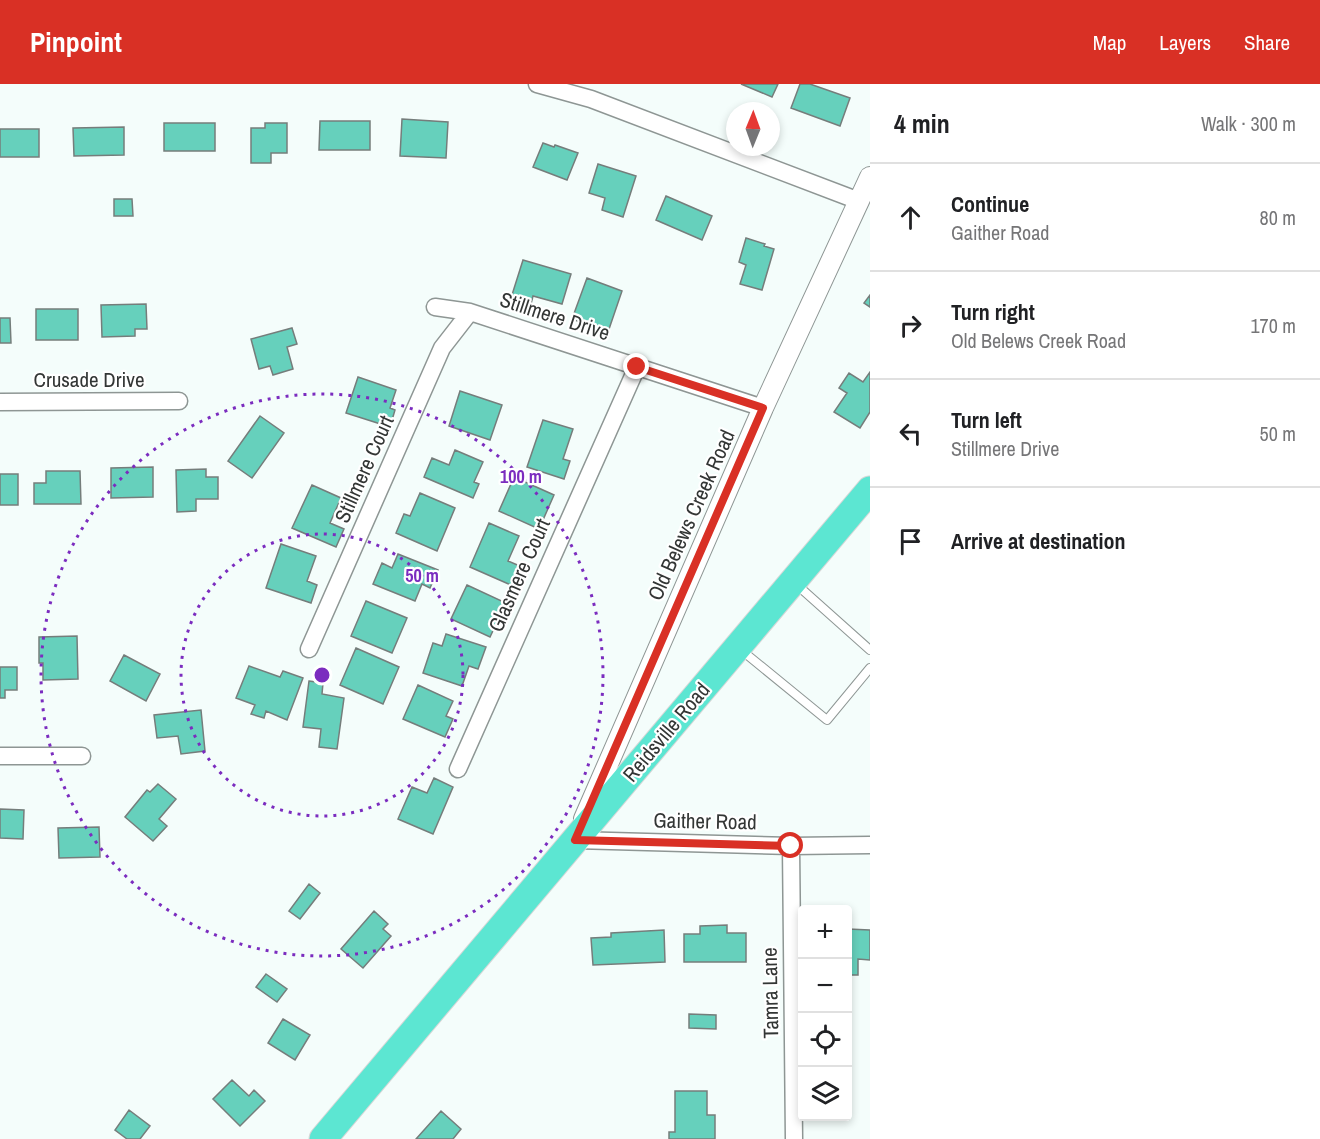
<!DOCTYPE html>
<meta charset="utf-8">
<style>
body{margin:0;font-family:"Archivo Narrow",sans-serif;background:#f6f6f6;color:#202124}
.controls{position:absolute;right:18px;bottom:18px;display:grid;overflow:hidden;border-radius:6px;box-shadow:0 3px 9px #0003}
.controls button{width:54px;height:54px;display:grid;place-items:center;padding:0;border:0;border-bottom:2px solid #e0e0e0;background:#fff;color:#202124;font:30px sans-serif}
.compass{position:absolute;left:726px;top:18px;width:54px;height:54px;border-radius:50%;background:#fff;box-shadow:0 3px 9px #0003;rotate:1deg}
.stop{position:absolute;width:18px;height:18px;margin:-14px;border:4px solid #d93025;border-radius:50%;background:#fff}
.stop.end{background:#d93025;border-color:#fff;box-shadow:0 2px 6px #0008}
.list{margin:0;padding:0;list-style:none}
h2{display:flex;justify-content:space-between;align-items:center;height:78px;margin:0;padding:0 24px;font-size:26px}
h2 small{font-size:20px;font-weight:400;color:#757577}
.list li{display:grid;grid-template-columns:39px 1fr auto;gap:18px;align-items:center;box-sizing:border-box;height:108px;padding:0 24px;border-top:2px solid #e0e0e0}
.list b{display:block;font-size:22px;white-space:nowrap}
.list p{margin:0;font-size:20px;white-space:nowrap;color:#757577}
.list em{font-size:20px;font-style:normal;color:#757577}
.icon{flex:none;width:33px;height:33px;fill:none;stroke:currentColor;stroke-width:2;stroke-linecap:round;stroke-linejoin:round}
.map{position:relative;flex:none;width:870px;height:1055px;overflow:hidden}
header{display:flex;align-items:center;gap:36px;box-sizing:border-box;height:84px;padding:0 30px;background:#d93025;color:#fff}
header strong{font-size:28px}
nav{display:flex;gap:33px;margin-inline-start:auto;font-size:21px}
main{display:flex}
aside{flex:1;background:#fff}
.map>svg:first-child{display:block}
.building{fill:#66d0bc;stroke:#757d7b;stroke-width:1.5}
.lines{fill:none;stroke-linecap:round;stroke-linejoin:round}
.service-casing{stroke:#8e9694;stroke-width:10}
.minor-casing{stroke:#8e9694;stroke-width:19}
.tertiary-casing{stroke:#8e9694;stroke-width:22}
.trunk-casing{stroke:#d6d7d7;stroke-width:29}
.service{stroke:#fff;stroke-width:8}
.minor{stroke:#fff;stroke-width:16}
.tertiary{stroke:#fff;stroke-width:20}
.trunk{stroke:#5ce6d2;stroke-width:27}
.route{stroke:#d93025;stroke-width:8}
.ring{fill:none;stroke:#7b2cbf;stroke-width:3;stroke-dasharray:3 6}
.labels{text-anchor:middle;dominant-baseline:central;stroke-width:4.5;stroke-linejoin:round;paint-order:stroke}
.street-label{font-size:21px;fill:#333635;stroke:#fff}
.centre{fill:#7b2cbf;stroke:#fff;stroke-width:3}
.ring-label{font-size:18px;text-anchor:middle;font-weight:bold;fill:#7b2cbf;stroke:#fff;stroke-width:4.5;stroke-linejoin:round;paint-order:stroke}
</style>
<header>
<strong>Pinpoint</strong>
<nav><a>Map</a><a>Layers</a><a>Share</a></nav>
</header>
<main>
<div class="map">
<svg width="870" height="1055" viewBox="0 0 870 1055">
<rect width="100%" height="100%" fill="#f4fdfb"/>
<path class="building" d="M741,0H778L772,13Z
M800,0H810L850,14L840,42L791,24Z
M402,35L448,38L446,74L400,72Z
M320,37H370V66H319Z
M164,39H215V67H164Z
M265,39H287V69H271V79H251V44H265Z
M124,43V71L74,72L73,44Z
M0,45H39V73H0Z
M543,59L554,63L555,61L578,69L567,96L533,83Z
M598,80L636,92L623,133L602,126L605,114L589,109Z
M666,112L712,132L702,156L656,136Z
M114,115H132L133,132H114Z
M746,154L765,160L764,162L774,165L762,206L740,200L746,181L739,178Z
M523,176L571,190L562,220L533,212L531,220L511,214Z
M587,194L622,207L608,248L572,235Z
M870,211V223L864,219Z
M146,220L147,245H135V252L102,253L101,221Z
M36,225H78V256H36Z
M0,234H10L11,259H0Z
M292,244L297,260L287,263L293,285L273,291L270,282L259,285L251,255Z
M870,288V328L860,344L834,328L847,309L839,304L849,289L863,298Z
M358,293L396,306L390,324L395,326L390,343L346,329Z
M460,307L502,321L490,356L449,342Z
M260,332L284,349L252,394L228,377Z
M543,336L573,345L563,375L570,377L564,395L527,383Z
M455,366L483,378L474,398L479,400L473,414L424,393L432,374L449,381Z
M153,383V413L111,414V384Z
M206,385V393H218V415H196V427L177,428L176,386Z
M46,387H80L81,420H34V399H46Z
M0,390H18V421H0Z
M514,393L554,411L539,445L499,427Z
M312,401L341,414L330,439L344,445L336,463L292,444Z
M420,409L455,424L437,467L396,449L404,430L410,432Z
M489,439L519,452L508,477L522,483L513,502L470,483Z
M281,460L316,472L307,497L317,501L311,519L266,504Z
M398,470L438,486L430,504L422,500L415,517L373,500L382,479L392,484Z
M467,501L506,519L490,553L451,535Z
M366,517L407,534L392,569L351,552Z
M446,550L486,563L478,585L469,582L462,602L423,589L433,559L442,562Z
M77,552L78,595L43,596V579H39V553Z
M356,564L399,583L383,620L340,601Z
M124,571L160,590L146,617L110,597Z
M249,582L280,593L283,587L303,594L287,636L266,627L264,634L251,630L255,621L236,614Z
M0,583H17V606H5V614H0Z
M309,597L323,599L322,610L344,614L337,665L319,663L321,645L303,643Z
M418,601L453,617L446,632L453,635L445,653L403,635Z
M201,626L205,667L181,670L178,652L157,654L154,631Z
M434,694L453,703L433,750L398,735L412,703L427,709Z
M158,700L176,715L159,735L167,742L153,757L125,733L147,706L150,708Z
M0,725L24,726L23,755L0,754Z
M99,743L100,773L59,774L58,744Z
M309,800L320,809L300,835L289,827Z
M374,827L388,840L383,845L391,852L363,884L341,865Z
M727,841V849H746V878H684V850H700V842Z
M848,845L870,846V876L858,875V891H848Z
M664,846L665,878L593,881L591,854L611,853V849Z
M266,890L287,905L277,918L256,903Z
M689,930L716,931V945L689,944Z
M283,935L310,951L295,976L268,959Z
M232,996L249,1012L254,1006L265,1017L240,1042L213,1015Z
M675,1007H707V1031H715V1055H669V1048H675Z
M129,1026L150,1042L140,1055H127L115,1046Z
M441,1027L461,1045L453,1055H416Z"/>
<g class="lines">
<g class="service-casing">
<path id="service" d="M796,500L870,566
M740,565L827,636L870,584"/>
</g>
<g class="minor-casing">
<path id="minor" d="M537,0L591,15L859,117
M435,223L470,228L763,324
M0,318L179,317
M309,565L442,264L470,228
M0,672H82
M458,685L637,283
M575,756L791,762L870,761
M791,762L794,1055"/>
</g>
<g class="tertiary-casing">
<path id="tertiary" d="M584,735L763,324L870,93"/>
</g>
<g class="trunk-casing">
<path id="trunk" d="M323,1055L870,406"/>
</g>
<use href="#service" class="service"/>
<use href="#minor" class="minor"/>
<use href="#tertiary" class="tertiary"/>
<use href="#trunk" class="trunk"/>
</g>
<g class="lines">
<path class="route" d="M637,283L763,324L575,756L791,762"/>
</g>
<g class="ring">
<circle cx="322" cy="591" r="141"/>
<circle cx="322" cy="591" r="281"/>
</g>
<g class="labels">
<g class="street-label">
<text transform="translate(555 232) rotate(18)">Stillmere Drive</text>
<text x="89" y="295">Crusade Drive</text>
<text transform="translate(364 385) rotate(-66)">Stillmere Court</text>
<text transform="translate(691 431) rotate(-66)">Old Belews Creek Road</text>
<text transform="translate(519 491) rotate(-66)">Glasmere Court</text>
<text transform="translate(666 648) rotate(-50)">Reidsville Road</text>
<text transform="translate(705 737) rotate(1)">Gaither Road</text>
<text transform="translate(770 909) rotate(-91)">Tamra Lane</text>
</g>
</g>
<circle cx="322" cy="591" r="9" class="centre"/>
<g class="ring-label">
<text x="521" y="399">100 m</text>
<text x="422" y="498">50 m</text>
</g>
</svg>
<div class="controls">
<button>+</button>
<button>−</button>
<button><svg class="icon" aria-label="locate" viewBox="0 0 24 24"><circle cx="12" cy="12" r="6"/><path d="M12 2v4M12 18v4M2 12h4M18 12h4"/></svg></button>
<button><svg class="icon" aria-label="layers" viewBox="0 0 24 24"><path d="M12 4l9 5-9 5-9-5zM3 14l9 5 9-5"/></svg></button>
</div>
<svg class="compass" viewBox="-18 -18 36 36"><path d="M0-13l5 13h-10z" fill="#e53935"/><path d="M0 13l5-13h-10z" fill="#757577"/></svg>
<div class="stop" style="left:791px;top:762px"></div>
<div class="stop end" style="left:637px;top:283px"></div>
</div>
<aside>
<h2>4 min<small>Walk · 300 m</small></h2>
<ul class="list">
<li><svg class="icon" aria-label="ahead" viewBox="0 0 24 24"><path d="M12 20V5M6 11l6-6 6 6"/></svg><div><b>Continue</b><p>Gaither Road</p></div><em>80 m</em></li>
<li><svg class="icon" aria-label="right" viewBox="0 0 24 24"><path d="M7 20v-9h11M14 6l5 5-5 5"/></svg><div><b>Turn right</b><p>Old Belews Creek Road</p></div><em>170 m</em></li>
<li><svg class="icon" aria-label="left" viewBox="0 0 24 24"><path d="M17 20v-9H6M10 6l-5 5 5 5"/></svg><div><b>Turn left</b><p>Stillmere Drive</p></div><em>50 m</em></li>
<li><svg class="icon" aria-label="arrive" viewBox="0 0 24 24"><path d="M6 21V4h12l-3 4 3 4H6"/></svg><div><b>Arrive at destination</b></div></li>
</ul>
</aside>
</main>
